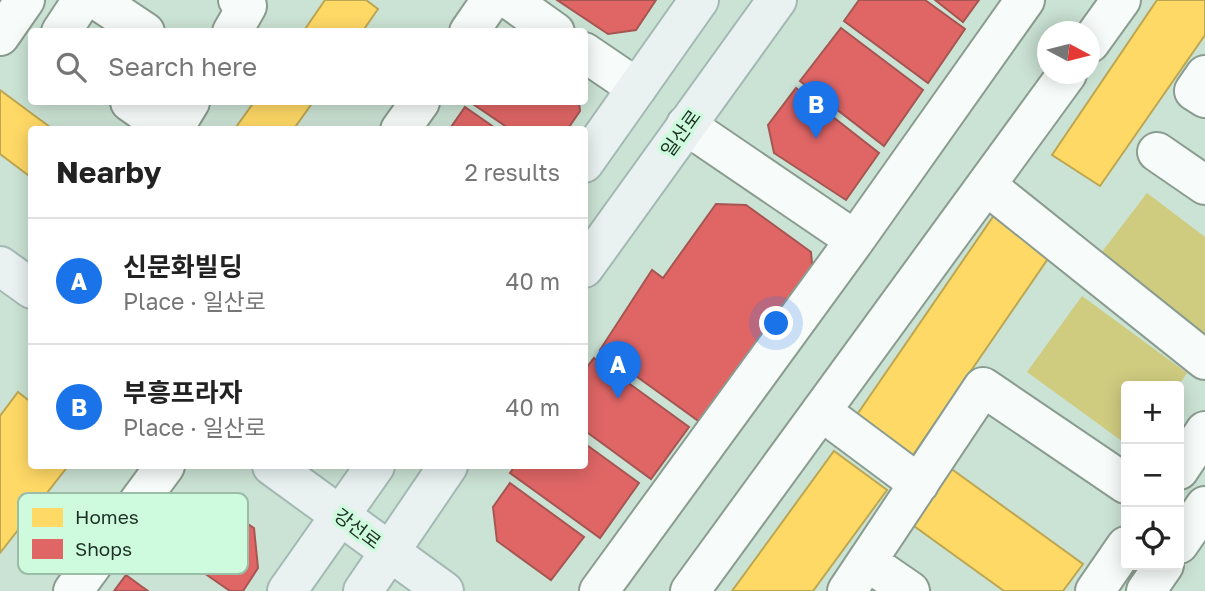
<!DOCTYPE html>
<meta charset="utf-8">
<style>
body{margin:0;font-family:"Golos Text","Noto Sans KR",sans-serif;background:#f2f2f2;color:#222}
.controls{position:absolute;right:21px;bottom:21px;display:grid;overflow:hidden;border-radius:7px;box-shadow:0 4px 18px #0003}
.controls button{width:63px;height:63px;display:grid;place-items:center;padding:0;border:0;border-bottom:2px solid #e0e0e0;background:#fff;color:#222;font:35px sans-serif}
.compass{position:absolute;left:1037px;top:21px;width:63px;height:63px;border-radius:50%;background:#fff;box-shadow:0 4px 18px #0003;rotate:97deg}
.you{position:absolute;left:777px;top:324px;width:24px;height:24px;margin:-18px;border:5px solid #fff;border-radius:50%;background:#1a73e8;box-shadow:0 0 0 10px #1a73e833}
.badge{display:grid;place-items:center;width:46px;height:46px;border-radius:50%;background:#1a73e8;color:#fff;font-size:23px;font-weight:700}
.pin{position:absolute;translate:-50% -58px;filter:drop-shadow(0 2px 4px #0008)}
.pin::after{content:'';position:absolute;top:37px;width:24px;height:21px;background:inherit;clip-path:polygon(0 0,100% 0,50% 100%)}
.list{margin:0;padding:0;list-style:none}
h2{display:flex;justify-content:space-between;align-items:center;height:91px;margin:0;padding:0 28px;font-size:30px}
h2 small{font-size:23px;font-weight:400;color:#767676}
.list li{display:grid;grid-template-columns:46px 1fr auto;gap:21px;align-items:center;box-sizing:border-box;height:126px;padding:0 28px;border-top:2px solid #e0e0e0}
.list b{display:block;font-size:26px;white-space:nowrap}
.list p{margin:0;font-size:23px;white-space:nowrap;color:#767676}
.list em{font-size:23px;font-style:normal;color:#767676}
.icon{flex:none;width:38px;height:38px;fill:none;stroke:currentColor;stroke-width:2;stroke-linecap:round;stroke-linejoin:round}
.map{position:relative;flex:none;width:1205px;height:591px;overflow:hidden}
.search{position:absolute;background:#fff;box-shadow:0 4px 18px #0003;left:28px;top:28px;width:560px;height:77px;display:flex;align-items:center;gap:18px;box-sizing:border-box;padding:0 24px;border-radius:7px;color:#767676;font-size:26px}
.panel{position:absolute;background:#fff;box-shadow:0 4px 18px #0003;left:28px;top:126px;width:560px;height:343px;border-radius:7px}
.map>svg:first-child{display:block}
.green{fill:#cfcb7f}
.homes{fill:#ffd966;stroke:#bca652;stroke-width:2}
.shops{fill:#e06666;stroke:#a65652;stroke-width:2}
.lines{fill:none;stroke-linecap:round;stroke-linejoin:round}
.minor-casing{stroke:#8a9c90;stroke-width:42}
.major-casing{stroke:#a3b9b4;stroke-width:42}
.minor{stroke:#f7fbf9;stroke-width:38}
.major{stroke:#e9f1f1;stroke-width:38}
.labels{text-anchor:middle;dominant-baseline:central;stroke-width:7;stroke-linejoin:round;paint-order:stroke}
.street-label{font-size:19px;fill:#1e3025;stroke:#cefadd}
.key{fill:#cefadd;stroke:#99bda6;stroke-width:2}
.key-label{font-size:19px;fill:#1e3025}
</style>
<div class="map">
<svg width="1205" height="591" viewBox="0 0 1205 591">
<rect width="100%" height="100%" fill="#cbe3d4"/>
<path class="green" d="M1147,193L1205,237V346L1098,257Z
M1082,296L1187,373L1178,386H1126V444L1027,372Z"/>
<path class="homes" d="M325,0H366L378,9L362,32H303Z
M1157,0H1205V35L1100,186L1052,155Z
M0,90L54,130H32V178L0,154Z
M254,102H313L293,130H234Z
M999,208L1056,247L911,458L854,419Z
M18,392L32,403V466H68L0,553V416Z
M834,451L887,490L813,591H732Z
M946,465L1083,564L1063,591H1004L907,521Z"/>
<path class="shops" d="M557,0H656L636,30L608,34Z
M859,0H925L965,29L928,83L844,21Z
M935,0H979L963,22Z
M841,28L923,90L884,146L800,81Z
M796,88L879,153L846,200L774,153L768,125Z
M470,102H579L580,111L567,130H511Z
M465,107L498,130H449Z
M716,204L746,205L811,252L813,275L704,425L600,350L652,270L663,278Z
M594,358L689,427L651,479L584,430V371Z
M584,443L639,483L600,538L510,473L515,466H584Z
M510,483L584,537L551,580L497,541L493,507Z
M195,497H206L254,528L258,568L243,591H230L158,541L178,511L184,514Z
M126,575L141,586L148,591H114Z"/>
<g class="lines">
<g class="minor-casing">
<path id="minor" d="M97,0L145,32
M510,0L555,32
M61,32L82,0
M232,32L247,6L238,0
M469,32L491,0
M0,36L25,0
M1090,43L1121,0
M584,52L637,88
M1205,75L1194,91L1205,98
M130,102L170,130
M686,125L855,240
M173,130L190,102
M400,130L420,102
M1157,152L1205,185
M986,185L1205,360
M821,411L919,484
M1179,470L1205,431
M1179,544L1205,506
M868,562L910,591
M73,591L165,466
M599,591L855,240L1025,0
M690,591L1067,74
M847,591L983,387L1126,484
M1095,591L1126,546
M1146,591L1164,565"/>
</g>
<g class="major-casing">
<path id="major" d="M584,163L699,0
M0,266L32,289
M584,268L777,0
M272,466L444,591
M287,591L375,466
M363,591L448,466"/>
</g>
<use href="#minor" class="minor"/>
<use href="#major" class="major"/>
</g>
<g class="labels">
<g class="street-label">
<text transform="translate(680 133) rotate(-54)">일산로</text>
<text transform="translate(358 528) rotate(37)">강선로</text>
</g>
</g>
<rect x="18" y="493" width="230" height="81" rx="10" class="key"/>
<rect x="32" y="508" width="31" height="19" fill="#ffd966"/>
<rect x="32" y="539" width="31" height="20" fill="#e06666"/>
<g class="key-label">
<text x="75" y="524">Homes</text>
<text x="75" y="556">Shops</text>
</g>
</svg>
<div class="controls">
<button>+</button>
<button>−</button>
<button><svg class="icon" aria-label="locate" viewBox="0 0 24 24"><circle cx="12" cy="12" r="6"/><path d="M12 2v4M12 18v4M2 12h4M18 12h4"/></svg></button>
</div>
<svg class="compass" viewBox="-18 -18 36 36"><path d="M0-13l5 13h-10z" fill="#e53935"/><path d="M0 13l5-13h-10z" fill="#767676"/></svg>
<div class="you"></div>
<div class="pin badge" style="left:618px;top:399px">A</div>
<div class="pin badge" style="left:816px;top:139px">B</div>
<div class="search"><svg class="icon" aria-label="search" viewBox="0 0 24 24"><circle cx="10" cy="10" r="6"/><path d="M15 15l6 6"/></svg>Search here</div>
<section class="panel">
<h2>Nearby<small>2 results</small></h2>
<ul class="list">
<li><span class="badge">A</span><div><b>신문화빌딩</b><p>Place · 일산로</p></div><em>40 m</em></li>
<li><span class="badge">B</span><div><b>부흥프라자</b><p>Place · 일산로</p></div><em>40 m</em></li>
</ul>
</section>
</div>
